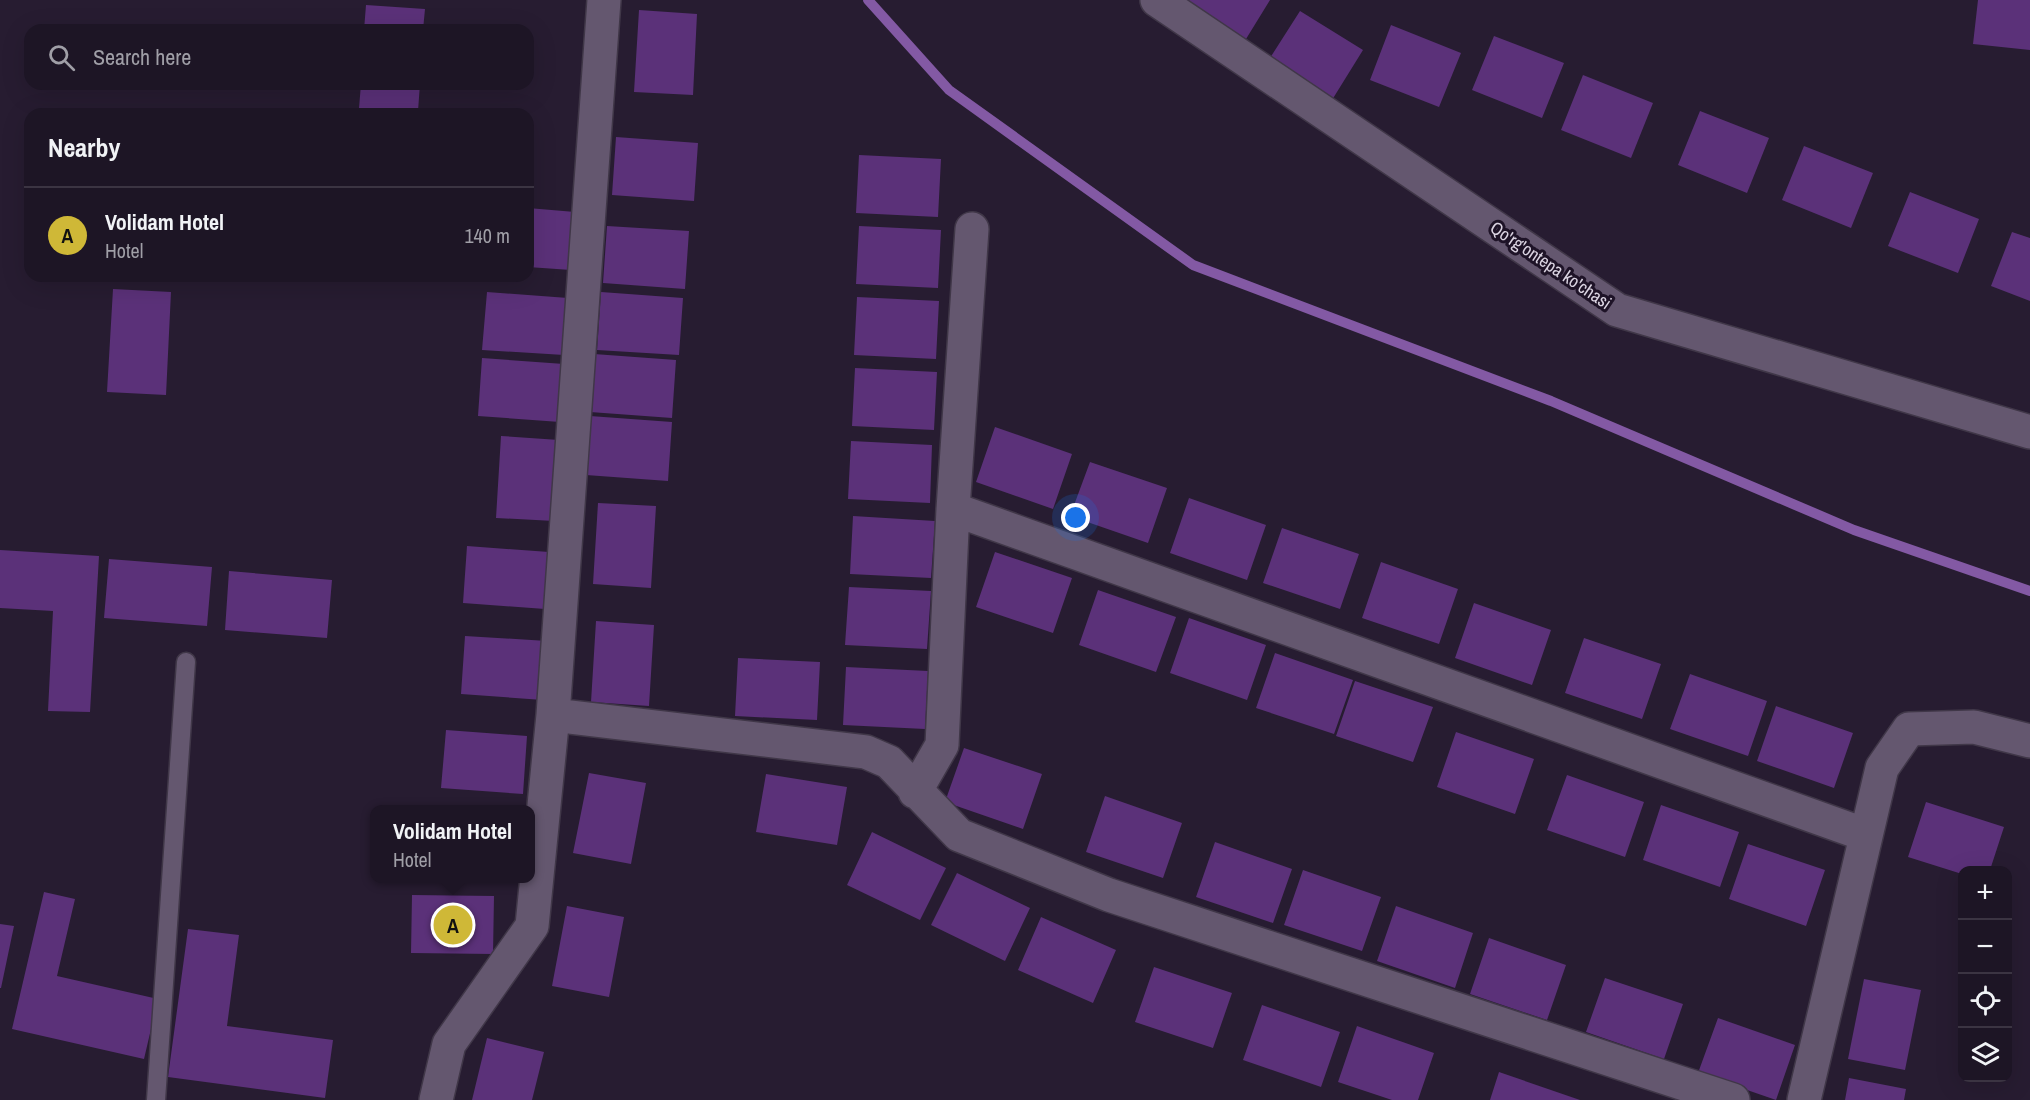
<!DOCTYPE html>
<meta charset="utf-8">
<style>
body{margin:0;font-family:"Archivo Narrow",sans-serif;background:#2a2232;color:#f1f3f6}
.controls{position:absolute;right:18px;bottom:18px;display:grid;overflow:hidden;border-radius:12px;box-shadow:0 6px 24px #0002}
.controls button{width:54px;height:54px;display:grid;place-items:center;padding:0;border:0;border-bottom:2px solid #3b3442;background:#1d1525;color:#f1f3f6;font:30px sans-serif}
.you{position:absolute;left:1076px;top:518px;width:21px;height:21px;margin:-15px;border:4px solid #fff;border-radius:50%;background:#1a73e8;box-shadow:0 0 0 9px #1a73e833}
.badge{display:grid;place-items:center;width:39px;height:39px;border-radius:50%;background:#cfb837;color:#111;font-size:20px;font-weight:700}
.pin{position:absolute;translate:-50% -50%;border:3px solid #fff;box-shadow:0 2px 6px #0006}
.popup{position:absolute;left:370px;top:805px;width:165px;height:78px;box-sizing:border-box;display:grid;place-content:center;border-radius:12px;background:#1d1525;filter:drop-shadow(0 2px 4px #0005);font-size:20px;white-space:nowrap;color:#a09fa7}
.popup b{font-size:22px;color:#f1f3f6}
.popup::after{content:'';position:absolute;left:50%;top:100%;margin-left:-12px;border:12px solid transparent;border-top-color:#1d1525}
.list{margin:0;padding:0;list-style:none}
h2{display:flex;justify-content:space-between;align-items:center;height:78px;margin:0;padding:0 24px;font-size:26px}
h2 small{font-size:20px;font-weight:400;color:#a09fa7}
.list li{display:grid;grid-template-columns:39px 1fr auto;gap:18px;align-items:center;box-sizing:border-box;height:96px;padding:0 24px;border-top:2px solid #3b3442}
.list b{display:block;font-size:22px;white-space:nowrap}
.list p{margin:0;font-size:20px;white-space:nowrap;color:#a09fa7}
.list em{font-size:20px;font-style:normal;color:#a09fa7}
.icon{flex:none;width:33px;height:33px;fill:none;stroke:currentColor;stroke-width:2;stroke-linecap:round;stroke-linejoin:round}
.map{position:relative;flex:none;width:2030px;height:1100px;overflow:hidden}
.search{position:absolute;background:#1d1525;box-shadow:0 6px 24px #0002;left:24px;top:24px;width:510px;height:66px;display:flex;align-items:center;gap:15px;box-sizing:border-box;padding:0 21px;border-radius:18px;color:#a09fa7;font-size:22px}
.panel{position:absolute;background:#1d1525;box-shadow:0 6px 24px #0002;left:24px;top:108px;width:510px;height:174px;border-radius:18px}
.map>svg:first-child{display:block}
.lines{fill:none;stroke-linecap:round;stroke-linejoin:round}
.stream{stroke:#8359a4;stroke-width:10}
.building{fill:#5b3179}
.lane-casing{stroke:#403748;stroke-width:21}
.street-casing{stroke:#403748;stroke-width:36}
.lane{stroke:#64576f;stroke-width:18}
.street{stroke:#64576f;stroke-width:33}
.labels{text-anchor:middle;dominant-baseline:central;stroke-width:6;stroke-linejoin:round;paint-order:stroke}
.street-label{font-size:18px;fill:#dad3e1;stroke:#1e1327}
</style>
<div class="map">
<svg width="2030" height="1100" viewBox="0 0 2030 1100">
<rect width="100%" height="100%" fill="#271c31"/>
<g class="lines">
<path class="stream" d="M868,0L949,90L1193,265L1551,401L1854,530L2030,591"/>
</g>
<path class="building" d="M1184,0H1270L1246,39Z
M1978,0H2030V50L1973,44Z
M366,5L425,9L423,30H364Z
M639,10L697,14L693,95L634,92Z
M1300,11L1363,50L1332,100L1268,61Z
M1391,25L1461,53L1439,107L1370,80Z
M1494,36L1564,63L1542,118L1472,90Z
M1583,75L1653,103L1631,158L1561,130Z
M361,84H420L418,111L359,108Z
M1700,111L1769,138L1747,193L1678,165Z
M616,137L698,143L694,201L612,195Z
M1804,146L1873,173L1851,228L1782,200Z
M859,155L941,159L938,217L856,213Z
M1910,192L1979,219L1958,273L1888,246Z
M528,208L575,212L571,270L528,267Z
M607,226L689,231L685,289L603,283Z
M859,226L941,230L938,288L856,284Z
M2012,232L2030,238V301L1991,286Z
M113,289L171,292L166,395L107,392Z
M487,292L568,298L564,355L482,350Z
M601,292L683,298L679,355L597,350Z
M857,297L939,301L936,359L854,355Z
M594,354L676,360L672,418L590,412Z
M482,358L564,364L560,422L478,416Z
M855,368L937,372L934,430L852,426Z
M590,416L672,422L668,481L586,475Z
M995,427L1072,454L1053,509L976,482Z
M501,436L559,440L554,521L496,518Z
M851,441L932,445L930,503L848,499Z
M1090,462L1167,488L1148,543L1070,516Z
M1189,498L1266,525L1247,580L1170,553Z
M598,503L656,506L651,588L593,584Z
M853,516L935,521L931,578L850,574Z
M1282,528L1359,554L1340,609L1263,583Z
M467,546L549,552L545,609L463,603Z
M0,550L99,556L90,712L48,711L53,611L0,608Z
M995,552L1072,578L1053,633L976,607Z
M109,559L212,567L207,626L104,618Z
M1381,562L1458,589L1439,644L1362,618Z
M229,571L332,580L327,638L225,630Z
M849,587L931,591L927,649L845,645Z
M1098,590L1176,617L1156,672L1079,645Z
M1474,603L1551,630L1532,685L1455,658Z
M1189,618L1266,645L1247,700L1170,673Z
M596,621L654,625L649,706L591,702Z
M465,636L547,641L543,700L461,694Z
M1584,638L1661,664L1642,719L1565,693Z
M1275,653L1353,680L1334,734L1256,708Z
M738,658L820,662L817,720L735,716Z
M846,667L928,671L925,729L843,725Z
M1690,674L1767,701L1748,756L1670,729Z
M1355,681L1433,707L1413,762L1336,736Z
M1776,706L1853,733L1834,788L1757,761Z
M446,730L527,736L523,794L441,788Z
M1456,732L1534,759L1515,814L1437,787Z
M964,748L1042,774L1023,829L945,802Z
M589,773L646,783L631,864L573,853Z
M766,774L847,787L837,845L756,832Z
M1567,775L1644,802L1625,857L1547,830Z
M1105,796L1182,823L1163,878L1086,852Z
M1926,802L2004,827L1990,870H1962V874L1908,857Z
M1661,805L1739,832L1720,887L1643,860Z
M872,832L946,868L920,920L847,885Z
M1215,842L1292,869L1273,923L1196,897Z
M1748,844L1825,870L1806,926L1729,899Z
M1303,870L1381,897L1362,951L1284,925Z
M957,873L1030,908L1005,961L931,925Z
M44,892L75,899L57,976L158,999L144,1059L12,1029Z
M412,895L494,896L493,954L411,953Z
M567,906L624,917L609,997L552,986Z
M1396,906L1473,933L1455,988L1377,961Z
M1041,917L1116,950L1093,1003L1018,970Z
M0,924L14,926L1,988H0Z
M188,929L239,935L227,1026L333,1040L325,1098L168,1077Z
M1489,938L1566,965L1547,1020L1470,994Z
M1154,967L1232,993L1213,1048L1135,1022Z
M1605,978L1683,1004L1664,1059L1586,1032Z
M1864,979L1921,990L1905,1070L1848,1059Z
M1262,1005L1340,1032L1321,1087L1243,1060Z
M1718,1018L1795,1045L1776,1100L1698,1073Z
M1357,1026L1434,1053L1418,1100H1392L1338,1082Z
M487,1038L544,1052L532,1100H472Z
M1499,1072L1580,1100H1490Z
M1849,1078L1906,1089L1904,1100H1845Z"/>
<g class="lines">
<g class="lane-casing">
<path id="lane" d="M156,1100L186,662"/>
</g>
<g class="street-casing">
<path id="street" d="M1157,0L1617,310L2030,432
M953,509L1866,835
M553,715L866,752L889,762L959,835L1109,895L1733,1100
M915,792L942,745L953,509L972,229
M436,1100L449,1044L532,926L553,715L604,0
M1804,1100L1882,768L1909,729L1974,727L2030,741"/>
</g>
<use href="#lane" class="lane"/>
<use href="#street" class="street"/>
</g>
<g class="labels">
<g class="street-label">
<text transform="translate(1551 265) rotate(34)">Qo'rg'ontepa ko'chasi</text>
</g>
</g>
</svg>
<div class="controls">
<button>+</button>
<button>−</button>
<button><svg class="icon" aria-label="locate" viewBox="0 0 24 24"><circle cx="12" cy="12" r="6"/><path d="M12 2v4M12 18v4M2 12h4M18 12h4"/></svg></button>
<button><svg class="icon" aria-label="layers" viewBox="0 0 24 24"><path d="M12 4l9 5-9 5-9-5zM3 14l9 5 9-5"/></svg></button>
</div>
<div class="you"></div>
<div class="pin badge" style="left:453px;top:925px">A</div>
<div class="popup"><b>Volidam Hotel</b>Hotel</div>
<div class="search"><svg class="icon" aria-label="search" viewBox="0 0 24 24"><circle cx="10" cy="10" r="6"/><path d="M15 15l6 6"/></svg>Search here</div>
<section class="panel">
<h2>Nearby<small></small></h2>
<ul class="list">
<li><span class="badge">A</span><div><b>Volidam Hotel</b><p>Hotel</p></div><em>140 m</em></li>
</ul>
</section>
</div>
